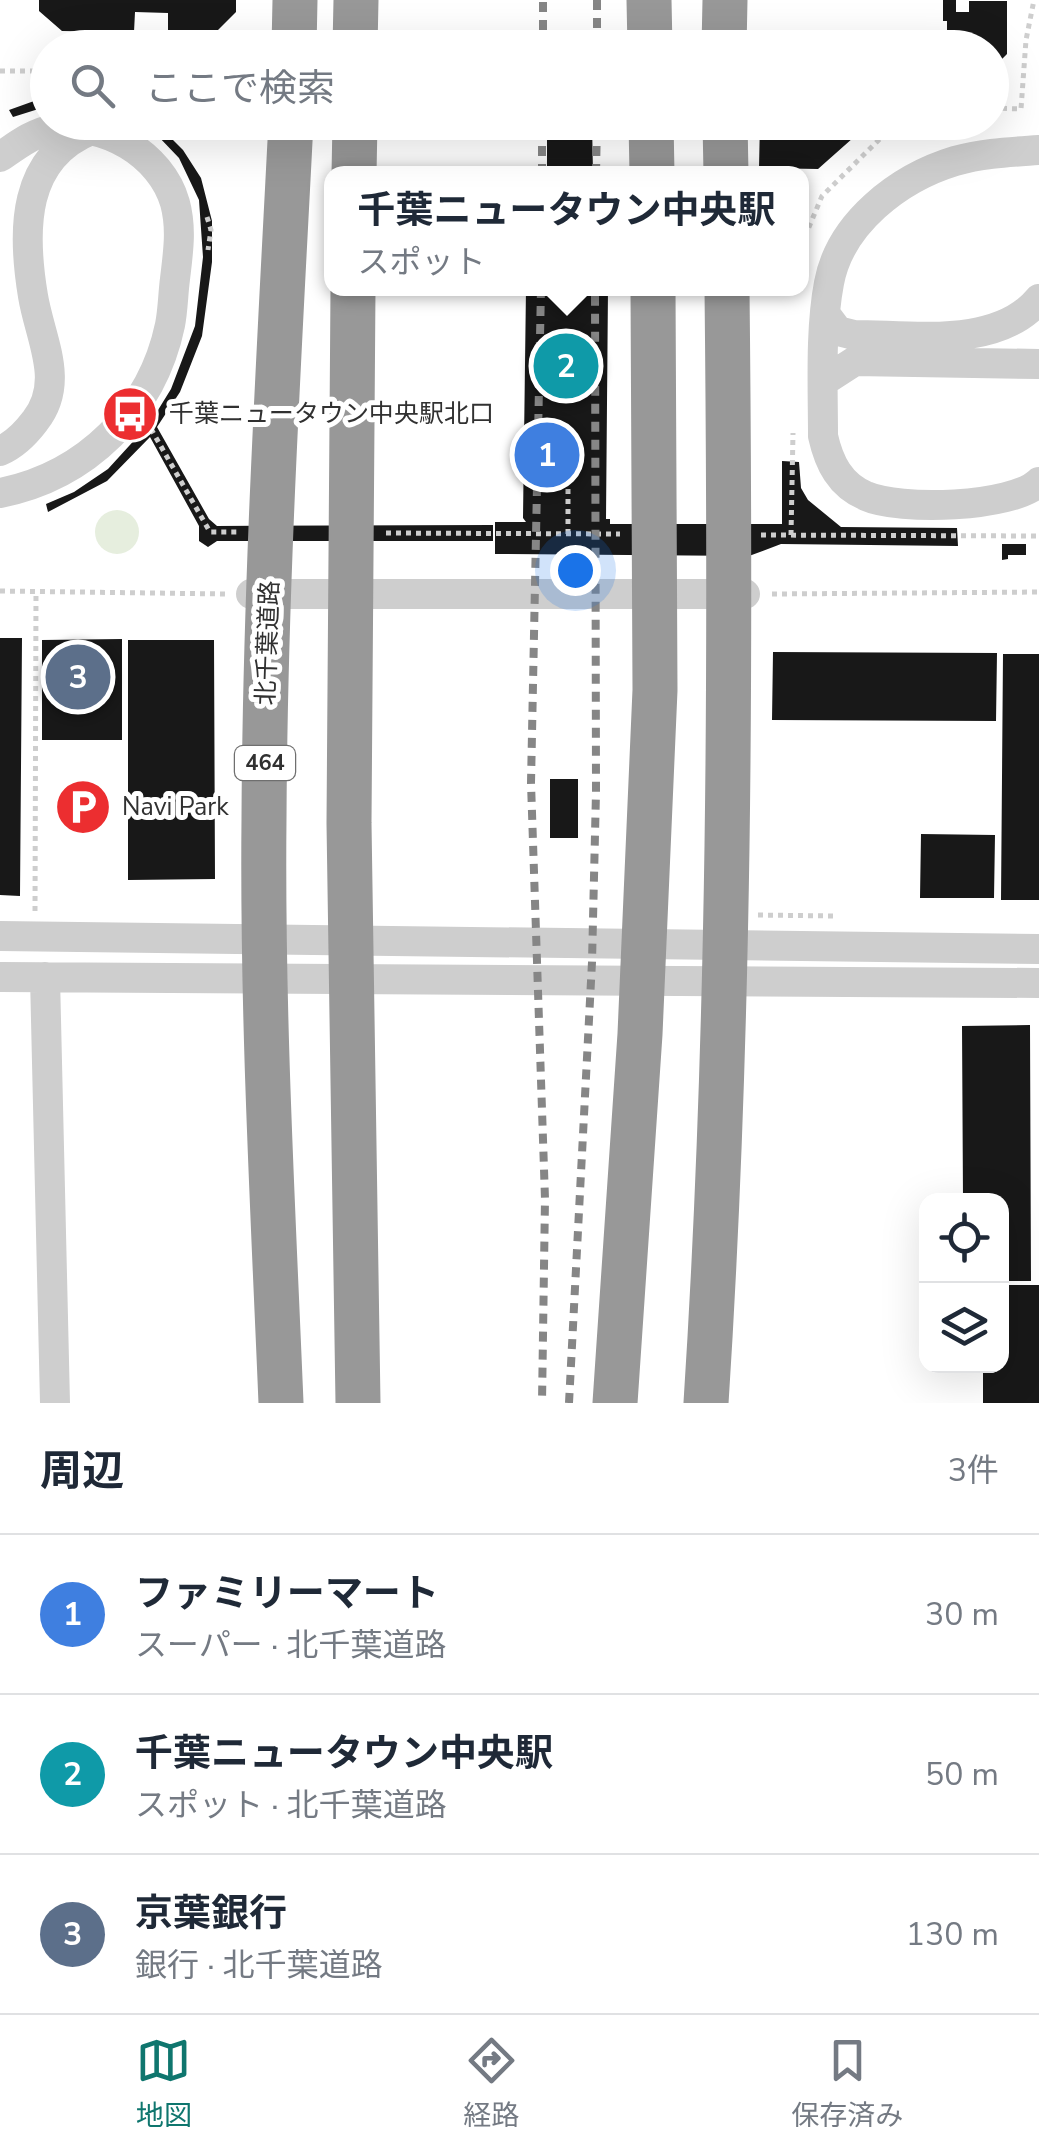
<!DOCTYPE html>
<html lang="ja">
<meta charset="utf-8">
<style>
body{margin:0;font-family:"Nunito Sans","Noto Sans JP",sans-serif;background:#f6f6f7;color:#1f2937}
.controls{position:absolute;right:30px;bottom:30px;display:grid;overflow:hidden;border-radius:20px;box-shadow:0 10px 40px #0002}
.controls button{width:90px;height:90px;display:grid;place-items:center;padding:0;border:0;border-bottom:2px solid #e0e1e3;background:#fff;color:#1f2937;font:50px sans-serif}
.you{position:absolute;left:575px;top:570px;width:35px;height:35px;margin:-25px;border:8px solid #fff;border-radius:50%;background:#1a73e8;box-shadow:0 0 0 15px #1a73e833}
.badge{display:grid;place-items:center;width:65px;height:65px;border-radius:50%;background:#0f766e;color:#fff;font-size:32px;font-weight:700}
.pin{position:absolute;translate:-50% -50%;border:5px solid #fff;box-shadow:0 2px 10px #0006}
.popup{position:absolute;left:324px;top:166px;width:485px;height:130px;box-sizing:border-box;display:grid;place-content:center;border-radius:20px;background:#fff;filter:drop-shadow(0 2px 8px #0005);font-size:32px;white-space:nowrap;color:#747a83}
.popup b{font-size:38px;color:#1f2937}
.popup::after{content:'';position:absolute;left:50%;top:100%;margin-left:-20px;border:20px solid transparent;border-top-color:#fff}
.list{margin:0;padding:0;list-style:none}
h2{display:flex;justify-content:space-between;align-items:center;height:130px;margin:0;padding:0 40px;font-size:42px}
h2 small{font-size:32px;font-weight:400;color:#747a83}
.list li{display:grid;grid-template-columns:65px 1fr auto;gap:30px;align-items:center;box-sizing:border-box;height:160px;padding:0 40px;border-top:2px solid #e0e1e3}
.list b{display:block;font-size:38px;white-space:nowrap}
.list p{margin:0;font-size:32px;white-space:nowrap;color:#747a83}
.list em{font-size:32px;font-style:normal;color:#747a83}
.icon{flex:none;width:55px;height:55px;fill:none;stroke:currentColor;stroke-width:2;stroke-linecap:round;stroke-linejoin:round}
.map{position:relative;flex:none;width:1039px;height:1403px;overflow:hidden}
.search{position:absolute;background:#fff;box-shadow:0 10px 40px #0002;left:30px;right:30px;top:30px;height:110px;display:flex;align-items:center;gap:25px;box-sizing:border-box;padding:0 35px;border-radius:55px;color:#747a83;font-size:38px}
.sheet{height:610px;background:#fff}
nav{display:flex;justify-content:space-around;align-items:center;box-sizing:border-box;height:140px;border-top:2px solid #e0e1e3;background:#fff;font-size:28px;color:#747a83}
nav a{display:grid;justify-items:center;gap:5px}
nav .on{color:#0f766e}
.map>svg:first-child{display:block}
.grass{fill:#e6eede}
.building{fill:#181818}
.lines{fill:none;stroke-linecap:round;stroke-linejoin:round}
.path{stroke:#cecece;stroke-width:5;stroke-dasharray:5 5;stroke-linecap:butt}
.minor{stroke:#cecece;stroke-width:30}
.highway{stroke:#989898;stroke-width:45}
.rail{stroke:#868686;stroke-width:8;stroke-dasharray:10 8;stroke-linecap:butt}
.labels{text-anchor:middle;dominant-baseline:central;stroke-width:10;stroke-linejoin:round;paint-order:stroke}
.shield{fill:#fff;stroke:#6f6f6f;stroke-width:2.5}
.shield-label{font-size:22px;font-weight:bold;fill:#313131}
.poi-label{font-size:25px;fill:#313131;stroke:#fff;text-anchor:start}
.street-label{font-size:25px;fill:#313131;stroke:#fff}
</style>
<div class="map">
<svg width="1039" height="1403" viewBox="0 0 1039 1403">
<rect width="100%" height="100%" fill="#fff"/>
<path class="grass" d="M95 532a22 22 0 1 1 44 0a22 22 0 1 1-44 0Z"/>
<path class="building" d="M39,0H236V12L215,33L168,32V13L135,12L134,32L62,31L39,11Z
M943,0H956V12H969V1H1007V54L997,64H992V48H918V35H947V21H943Z
M48,96V106L13,117L9,110Z
M138,122H155L183,150L201,178L212,221V262L202,336L180,392L157,427L209,519L217,526L493,525V541H217L208,547L199,541V526L150,437L107,481L48,512L46,504L74,492L108,469L150,423L171,389L195,326L203,257L199,200L179,158L157,135Z
M547,122H592L593,174H547Z
M760,122H871L818,169L759,168Z
M526,288H608L606,519H610V524H782V461L799,462L801,488L808,500L841,527L957,528L958,546L781,544L749,556L495,554V522H526L523,518Z
M1002,544H1026V555H1008V559L1002,560Z
M0,638H22L20,896L0,895Z
M122,639V740H42V640Z
M128,640H214L215,879L128,880Z
M773,652L997,653L996,721L772,720Z
M1003,654H1039V900H1001Z
M550,779H578V838H550Z
M921,834L995,835L994,898H920Z
M1030,1025L1031,1281H1002V1200H963L962,1026Z
M1002,1285H1039V1403H983V1366H1002Z"/>
<g class="lines">
<path class="path" d="M0,71H48
M992,108L1021,109L1026,40L1034,0
M207,217L211,230L208,250
M801,246L822,196L897,122
M151,429L210,532H240
M386,533L620,534
M568,534V487
M761,535L1039,536
M791,535L793,433
M0,591L227,594
M772,594L1039,592
M35,911L36,592
M758,915L837,916"/>
<path class="minor" d="M1039,150C1011,152 983,153 955,161C899,178 840,223 829,283C820,330 823,388 823,436C829,463 840,485 866,496C899,511 1012,508 1039,482
M0,157C16,146 34,132 54,129C104,121 161,154 175,203C182,229 178,253 175,279C173,294 173,310 170,325C152,411 86,476 0,493
M826,315L838,331L854,335C913,335 998,349 1039,299
M824,381L855,361L1039,364
M0,451C14,445 26,433 35,421C66,382 40,339 33,296C22,230 22,158 91,130
M251,594H745
M0,936L1039,949
M0,977L1039,983
M45,977L55,1403"/>
<path class="highway" d="M649,0L650,48
M294,48L295,0
M355,48L356,0
M724,48L725,0
M651,122L652,174
M725,122L726,174
M354,174L355,122
M353,288L349,823L358,1403
M281,1403C273,1209 262,1014 264,819C265,587 279,355 291,122
M615,1403L640,1034L655,690L653,288
M706,1403C730,1032 731,660 727,288"/>
<path class="rail" d="M597,0V48
M543,48V0
M542,174V122
M596,174L597,122
M541,288L531,783L545,1199L542,1403
M569,1403L592,962L596,792L595,288"/>
</g>
<defs>
<g id="bus-disc" transform="scale(2.875)"><circle r="9.5" fill="#ec2e30" stroke="#fff"/><path d="M-5-6H5V4H4V6H2V4H-2V6H-4V4H-5ZM-3.5-4V0h7V-4ZM-3.5 1.2v1.5H-2V1.2ZM2 1.2v1.5H3.5V1.2Z" fill="#fff"/></g>
<g id="parking-disc" transform="scale(2.875)"><circle r="9.5" fill="#ec2e30" stroke="#fff"/><path d="M-3.5-5.5H1a3.5 3.5 0 0 1 0 7H-1V5.5H-3.5ZM-1-3.4V-.6H.8a1.4 1.4 0 0 0 0-2.8Z" fill="#fff"/></g>
</defs>
<g fill-rule="evenodd">
<use href="#bus-disc" x="130" y="414"/>
<use href="#parking-disc" x="83" y="807"/>
</g>
<g class="labels">
<rect class="shield" x="235" y="746" width="60" height="34" rx="8"/>
<g class="shield-label">
<text x="265" y="763">464</text>
</g>
<g class="poi-label">
<text x="169" y="414">千葉ニュータウン中央駅北口</text>
<text x="122" y="807">Navi Park</text>
</g>
<g class="street-label">
<text transform="translate(268 643) rotate(-88)">北千葉道路</text>
</g>
</g>
</svg>
<div class="controls">
<button><svg class="icon" aria-label="locate" viewBox="0 0 24 24"><circle cx="12" cy="12" r="6"/><path d="M12 2v4M12 18v4M2 12h4M18 12h4"/></svg></button>
<button><svg class="icon" aria-label="layers" viewBox="0 0 24 24"><path d="M12 4l9 5-9 5-9-5zM3 14l9 5 9-5"/></svg></button>
</div>
<div class="you"></div>
<div class="pin badge" style="left:547px;top:455px;background:#3f7fe0">1</div>
<div class="pin badge" style="left:566px;top:366px;background:#0f9aa8">2</div>
<div class="popup"><b>千葉ニュータウン中央駅</b>スポット</div>
<div class="pin badge" style="left:78px;top:677px;background:#5c6f8a">3</div>
<div class="search"><svg class="icon" aria-label="search" viewBox="0 0 24 24"><circle cx="10" cy="10" r="6"/><path d="M15 15l6 6"/></svg>ここで検索</div>
</div>
<section class="sheet">
<h2>周辺<small>3件</small></h2>
<ul class="list">
<li><span class="badge" style="background:#3f7fe0">1</span><div><b>ファミリーマート</b><p>スーパー · 北千葉道路</p></div><em>30 m</em></li>
<li><span class="badge" style="background:#0f9aa8">2</span><div><b>千葉ニュータウン中央駅</b><p>スポット · 北千葉道路</p></div><em>50 m</em></li>
<li><span class="badge" style="background:#5c6f8a">3</span><div><b>京葉銀行</b><p>銀行 · 北千葉道路</p></div><em>130 m</em></li>
</ul>
</section>
<nav>
<a class="on"><svg class="icon" aria-label="map" viewBox="0 0 24 24"><path d="M3 6l6-2 6 2 6-2v14l-6 2-6-2-6 2zM9 4v14M15 6v14"/></svg>地図</a>
<a><svg class="icon" aria-label="directions" viewBox="0 0 24 24"><path d="M12 3l9 9-9 9-9-9zM9 14v-3h6M13 9l2 2-2 2"/></svg>経路</a>
<a><svg class="icon" aria-label="saved" viewBox="0 0 24 24"><path d="M7 4h10v16l-5-4-5 4z"/></svg>保存済み</a>
</nav>
